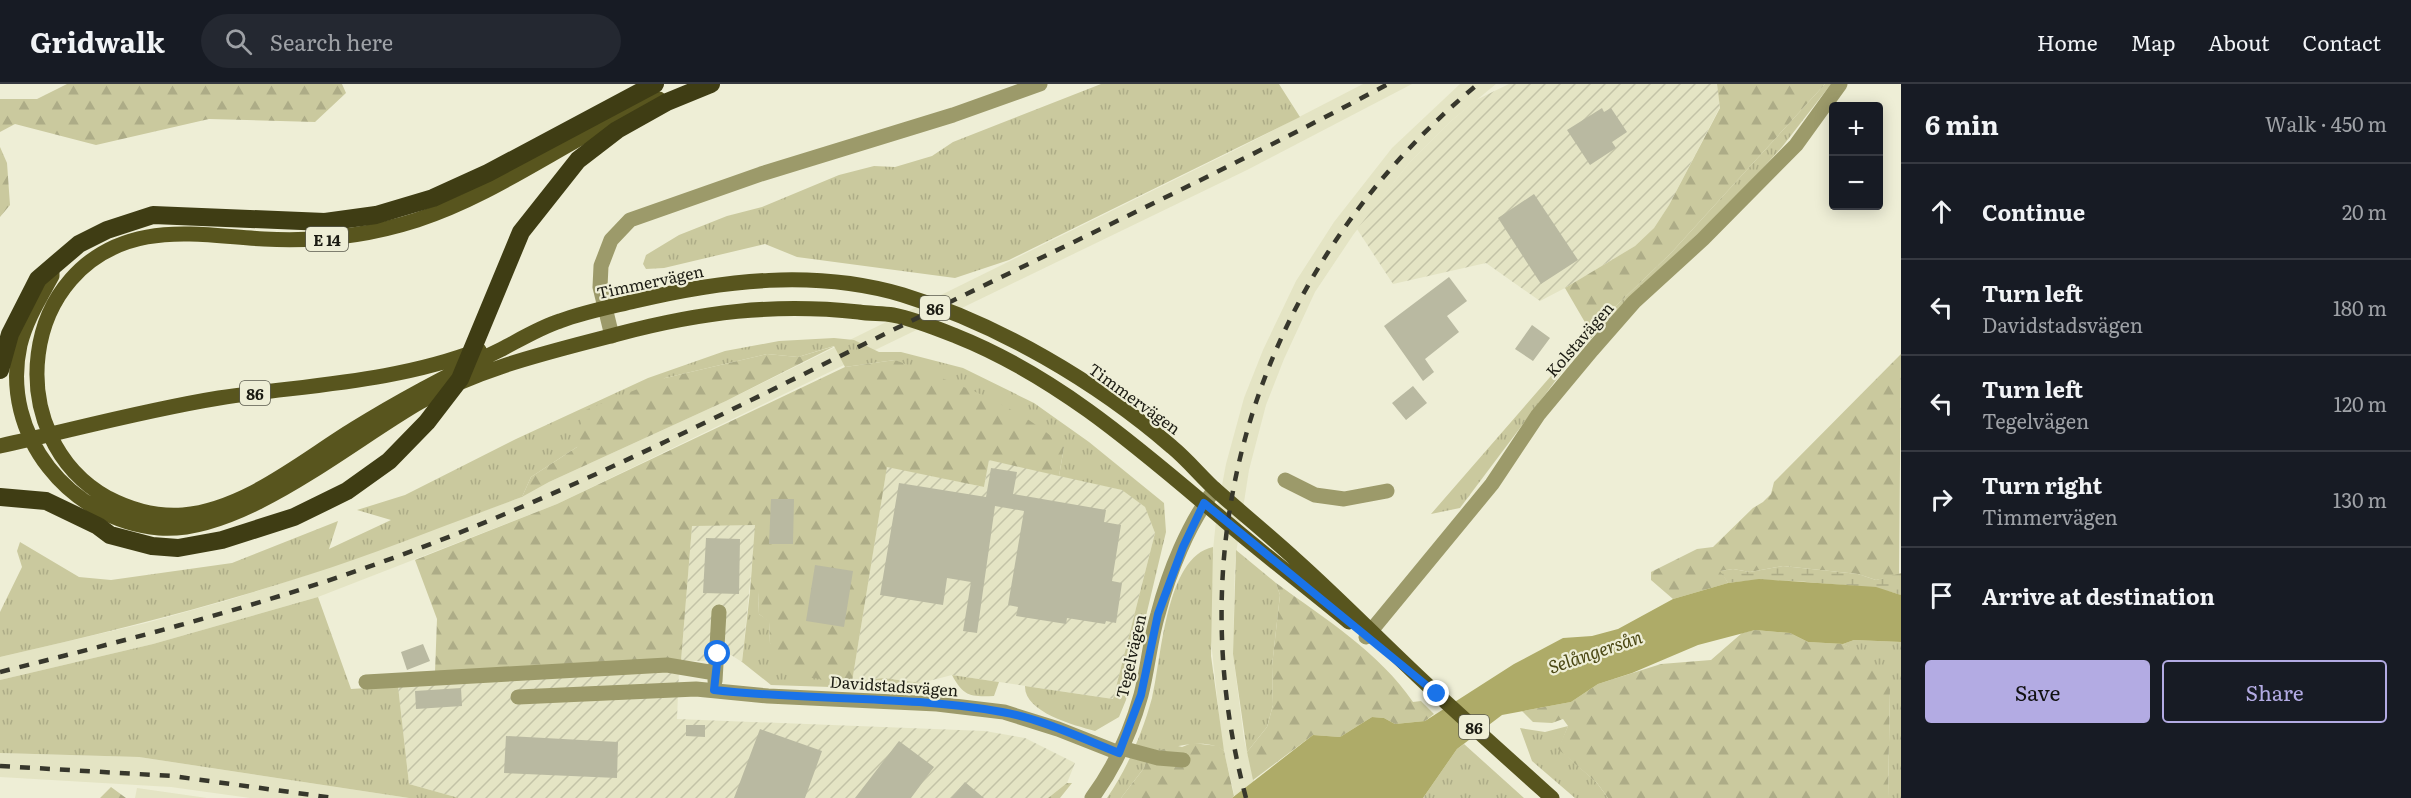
<!DOCTYPE html>
<meta charset="utf-8">
<style>
body{margin:0;font-family:Literata,serif;background:#242831;color:#f1f3f6}
.controls{position:absolute;right:18px;top:18px;display:grid;overflow:hidden;border-radius:6px;box-shadow:0 3px 15px #0003}
.controls button{width:54px;height:54px;display:grid;place-items:center;padding:0;border:0;border-bottom:2px solid #363941;background:#171b24;color:#f1f3f6;font:30px sans-serif}
.stop{position:absolute;width:18px;height:18px;margin:-14px;border:4px solid #1a73e8;border-radius:50%;background:#fff}
.stop.end{background:#1a73e8;border-color:#fff;box-shadow:0 2px 6px #0008}
.list{margin:0;padding:0;list-style:none}
h2{display:flex;justify-content:space-between;align-items:center;height:78px;margin:0;padding:0 24px;font-size:26px}
h2 small{font-size:20px;font-weight:400;color:#9ea1a6}
.list li{display:grid;grid-template-columns:39px 1fr auto;gap:18px;align-items:center;box-sizing:border-box;height:96px;padding:0 24px;border-top:2px solid #363941}
.list b{display:block;font-size:22px;white-space:nowrap}
.list p{margin:0;font-size:20px;white-space:nowrap;color:#9ea1a6}
.list em{font-size:20px;font-style:normal;color:#9ea1a6}
.actions{display:flex;gap:12px;padding:18px 24px}
.actions a{flex:1;padding:14px 0;border:2px solid #b3abe3;border-radius:6px;text-align:center;font-size:21px;color:#b3abe3}
.actions .main{background:#b3abe3;color:#111}
.icon{flex:none;width:33px;height:33px;fill:none;stroke:currentColor;stroke-width:2;stroke-linecap:round;stroke-linejoin:round}
.map{position:relative;flex:none;width:1901px;height:714px;overflow:hidden}
header{display:flex;align-items:center;gap:36px;box-sizing:border-box;height:84px;padding:0 30px;background:#171b24;border-bottom:2px solid #363941}
header strong{font-size:28px}
nav{display:flex;gap:33px;margin-inline-start:auto;font-size:21px}
.search{width:420px;height:54px;background:#242831;display:flex;align-items:center;gap:15px;box-sizing:border-box;padding:0 21px;border-radius:33px;color:#9ea1a6;font-size:22px}
main{display:flex}
aside{flex:1;background:#171b24}
.map>svg:first-child{display:block}
.built{fill:#e4e4c4}
.industrial{fill:url(#industrial-furrows)}
.grass{fill:url(#grass-tufts)}
.forest{fill:url(#forest-firs)}
.wetland{fill:url(#wetland-marsh)}
.water{fill:#aeab68}
.building{fill:#b9b9a1}
.lines{fill:none;stroke-linecap:round;stroke-linejoin:round}
.minor{stroke:#9c9a6a;stroke-width:15}
.major{stroke:#58551e;stroke-width:15}
.highway{stroke:#3f3d14;stroke-width:18}
.rail{stroke:#37372c;stroke-width:4.5;stroke-dasharray:10 10;stroke-linecap:butt}
.route{stroke:#1a73e8;stroke-width:8}
.labels{text-anchor:middle;dominant-baseline:central;stroke-width:4.5;stroke-linejoin:round;paint-order:stroke}
.shield{fill:#eeeed6;stroke:#5a5a4d;stroke-width:1.5}
.shield-label{font-size:15px;font-weight:bold;fill:#1b1b12}
.street-label{font-size:16px;fill:#1b1b12;stroke:#eeeed6}
.water-label{font-size:18px;font-style:italic;fill:#4b4814;stroke:#eeeed6}
</style>
<header>
<strong>Gridwalk</strong>
<div class="search"><svg class="icon" aria-label="search" viewBox="0 0 24 24"><circle cx="10" cy="10" r="6"/><path d="M15 15l6 6"/></svg>Search here</div>
<nav><a>Home</a><a>Map</a><a>About</a><a>Contact</a></nav>
</header>
<main>
<div class="map">
<svg width="1901" height="714" viewBox="0 0 1901 714">
<defs>
<pattern id="industrial-furrows" width="10" height="10" patternUnits="userSpaceOnUse" patternTransform="scale(1.5)"><rect width="10" height="10" fill="#e4e4c4"/><path d="M-1 1l2-2M0 10L10 0M9 11l2-2" fill="none" stroke="#c3c3a7"/></pattern>
<pattern id="grass-tufts" width="24" height="20" patternUnits="userSpaceOnUse" patternTransform="scale(1.5)"><rect width="24" height="20" fill="#cac99e"/><path d="M3 7l-1-3M5 7V3M7 7l1-3M15 17l-1-3M17 17v-4M19 17l1-3" fill="none" stroke="#adac87"/></pattern>
<pattern id="forest-firs" width="22" height="20" patternUnits="userSpaceOnUse" patternTransform="scale(1.5)"><rect width="22" height="20" fill="#cac99e"/><path d="M5 1l3.5 6h-7zM16 11l3.5 6h-7z" fill="#adac87"/></pattern>
<pattern id="wetland-marsh" width="20" height="14" patternUnits="userSpaceOnUse" patternTransform="scale(1.5)"><rect width="20" height="14" fill="#cac99e"/><path d="M1 5h8M5 5V1M11 12h8M15 12V8" fill="none" stroke="#adac87"/></pattern>
</defs>
<rect width="100%" height="100%" fill="#eeeed6"/>
<path class="built" d="M1363,0H1412L1247,86L557,420L318,513L153,560L0,596V573L146,539L232,515L310,490L522,413L549,398L726,317L1237,65Z
M1460,0H1496L1451,37L1409,79L1353,151L1315,208L1284,275L1266,321L1249,386L1235,476L1233,570L1244,655L1258,714H1235L1222,659L1210,548L1212,475L1217,428L1226,380L1244,314L1263,266L1296,197L1334,138L1392,64Z
M0,669L139,673L409,714H250L171,703L0,693Z
M137,704L207,714H135Z"/>
<path class="industrial" d="M1509,0H1717L1720,23L1669,121L1654,144L1635,162L1565,204L1540,217L1486,179L1393,200L1357,145L1409,79L1451,37L1476,16Z
M989,375L1123,406L1145,423L1155,449L1113,615L952,591L921,599L883,594L852,598L887,382L984,403Z
M692,441H756L742,578L731,571L718,570L704,577H681Z
M679,586L677,635L985,647L1025,654L1075,679L1067,699L1048,714H459L409,700L398,602Z"/>
<path class="grass" d="M1101,0H1279L1300,33L1009,176L955,194L797,173L765,160L664,184L646,185L643,180L646,171L679,151L727,132L762,123L839,91L874,82L895,83L932,72L953,58Z
M1825,0H1831L1782,63L1731,119L1650,194L1574,272L1460,424L1431,430L1590,247L1671,169Z
M834,254L854,256L879,268H901L963,284L1034,319L1089,358L1164,419L1166,448L1126,616L1119,633L1095,647C1073,641 1024,628 1025,602L1113,615L1155,449L1145,423L1122,406L1059,392L1064,363L895,276L845,283L834,262L798,273L767,270L665,294L577,363L531,393L522,413C451,439 380,468 308,491C206,524 104,549 0,573V528L22,483L17,467L20,458L79,493L111,496L232,479L338,437L329,465L391,436L357,426L405,411L516,355L648,294L725,267L779,257Z
M1213,463L1211,572L1224,667C1207,652 1167,664 1148,671L1144,684L1121,714H1107C1128,683 1142,650 1152,614C1162,574 1165,473 1213,463Z
M1236,466L1276,499L1280,511L1272,582L1273,621L1267,643L1247,668L1233,570Z
M750,508H758L759,530L769,537L770,559L852,598L883,594L921,599L919,606L771,601L742,578Z
M318,513L351,605L398,602L409,700L459,714H409L139,673L0,669V596L153,560Z
M1854,556L1901,558V714H1888L1890,605L1855,566L1843,560Z
M952,591L999,598L994,612C970,613 963,612 952,591Z
M1568,642L1559,665L1597,699L1608,714H1575L1532,677L1520,644L1545,648Z
M1464,660L1524,714H1423L1457,665Z"/>
<path class="forest" d="M67,0H342L346,9L315,38L209,35L96,61L15,40L0,48V15H37Z
M1717,0H1825L1671,169L1590,247L1565,204L1635,162L1654,144L1669,121L1720,24Z
M0,63L7,79L10,121L0,133Z
M835,262L726,317L549,398L522,413L531,393L577,363L583,327L665,294L767,270L798,273Z
M1901,270L1899,491L1876,496L1858,490L1783,482L1750,488L1733,485L1721,487L1728,499L1673,515L1651,496V488L1697,465L1713,463L1753,424L1763,418L1771,410L1774,398Z
M895,276C956,300 1014,318 1064,363L1059,392L989,376L984,403L887,383L852,598L792,592L770,559L769,538L759,530L758,508H750L755,441L692,442L681,577L435,588L437,535L415,476L557,420L845,283Z
M1276,499C1324,534 1380,569 1413,618L1421,617L1434,630L1425,637L1395,640L1384,634L1372,633L1340,653L1313,651L1253,696L1247,668L1267,643L1273,621L1272,582L1280,511Z
M1755,546L1790,549L1808,558L1843,560L1855,565L1883,593L1890,605L1888,714H1608L1597,699L1558,665L1568,642L1563,635L1552,639L1533,638L1522,627L1571,618L1598,600L1661,580L1711,576L1742,549Z
M1192,659L1218,662L1224,667L1234,712L1232,714H1121L1144,684L1148,671L1174,661L1182,663Z
M1067,699H1072L1060,714H1048Z
M111,703L126,714H100Z"/>
<path class="wetland" d="M1783,482L1858,490L1876,496L1901,489V511C1877,503 1856,502 1831,500C1796,497 1764,494 1728,499L1720,487L1733,485L1750,488Z"/>
<path class="water" d="M1759,495L1876,503L1901,511V558L1854,556L1843,560L1808,558L1790,549L1755,546L1698,561L1632,589L1598,600L1571,618L1502,631L1457,665L1423,714H1232L1313,651L1340,653L1372,633L1384,634L1395,640L1425,637L1514,580L1563,554L1592,552L1618,545L1673,515L1728,499Z"/>
<path class="building" d="M1602,24L1604,28L1611,24L1627,48L1612,58L1616,64L1590,81L1567,46Z
M1534,110L1578,176L1541,200L1498,134Z
M1449,193L1467,217L1447,232L1459,248L1425,275L1434,288L1423,297L1384,242Z
M1532,241L1550,254L1533,277L1515,265Z
M1413,302L1427,319L1406,336L1392,319Z
M991,384L1017,388L1013,410L1106,426L1104,438L1121,441L1112,497L1122,499L1116,539L1106,537L1105,540L1067,534L1066,540L1016,532L1018,523L1008,521L1024,427L995,422L977,549L963,547L971,498L947,494L943,521L880,511L899,399L986,413Z
M771,415H794L793,460H769Z
M706,454L740,455L739,510L703,509Z
M815,481L853,487L844,543L806,537Z
M423,560L430,577L407,586L401,568Z
M461,604L462,622L416,625L415,607Z
M686,641H705V653L686,652Z
M760,645L822,667L805,714H734Z
M506,652L618,658L617,694L504,689Z
M899,657L934,683L911,714H855Z
M965,698L984,714H951Z"/>
<g class="lines">
<path class="minor" d="M612,252L600,203L601,182L611,156L630,136L761,90L953,31L1040,0
M1285,396L1315,411L1344,415L1387,407
M1366,553L1492,400L1538,331L1592,266L1634,218L1703,155L1796,61L1840,0
M715,597L719,528
M366,598L667,581L715,589
M518,613L696,605L768,612L937,620L1004,628L1058,645L1119,669
M1121,664L1158,674L1183,676
M1092,714C1114,684 1131,647 1141,611C1148,584 1150,556 1158,530C1169,488 1188,440 1215,405"/>
<path class="major" d="M659,15C575,49 503,108 417,136C367,152 316,158 264,155C226,153 184,146 147,153C17,177 0,354 108,414C131,426 157,433 183,431C246,425 302,377 354,345C402,315 452,289 502,265C521,255 541,243 560,237C584,228 610,223 635,217C723,196 815,185 903,211C998,240 1097,298 1172,363C1189,377 1202,394 1218,408C1244,431 1271,453 1296,476C1344,519 1389,566 1437,610C1475,645 1513,679 1552,714
M52,186V192C40,214 26,236 20,261C0,351 70,436 159,444C240,451 350,358 420,318C482,283 550,268 618,250C701,228 773,219 859,228C870,230 882,229 893,231C914,235 936,244 956,252C1059,293 1142,367 1225,437C1266,472 1308,504 1349,538
M0,362C72,346 145,326 219,314C305,301 397,298 479,266"/>
<path class="highway" d="M0,286L10,250L38,195L79,160L107,146L153,131L325,138L376,131L433,114L488,89L655,0
M0,413L46,417L98,442L110,451L152,462L178,464L222,456L294,433L347,407L389,377L427,338L460,295L521,148L578,76L617,46L667,18L711,0"/>
<path class="rail" d="M0,588C123,557 245,526 365,484C552,419 728,327 905,240C1066,161 1229,85 1388,0
M0,682L172,692L334,714
M1246,714C1174,444 1264,177 1478,0"/>
</g>
<g class="lines">
<path class="route" d="M718,570L714,606C810,617 907,611 1002,628C1042,635 1081,654 1119,669L1141,611L1158,530L1183,463L1204,419L1437,610"/>
</g>
<g class="labels">
<g class="shield">
<rect x="306" y="143" width="42" height="24" rx="4.5"/>
<rect x="920" y="212" width="30" height="24" rx="4.5"/>
<rect x="240" y="297" width="30" height="24" rx="4.5"/>
<rect x="1459" y="631" width="30" height="24" rx="4.5"/>
</g>
<g class="shield-label">
<text x="327" y="155">E 14</text>
<text x="935" y="224">86</text>
<text x="255" y="309">86</text>
<text x="1474" y="643">86</text>
</g>
<g class="street-label">
<text transform="translate(650 197) rotate(-12)">Timmervägen</text>
<text transform="translate(1579 255) rotate(-49)">Kolstavägen</text>
<text transform="translate(1135 314) rotate(36)">Timmervägen</text>
<text transform="translate(1130 572) rotate(-77)">Tegelvägen</text>
<text transform="translate(894 601) rotate(4)">Davidstadsvägen</text>
</g>
<g class="water-label">
<text transform="translate(1595 567) rotate(-19)">Selångersån</text>
</g>
</g>
</svg>
<div class="controls">
<button>+</button>
<button>−</button>
</div>
<div class="stop" style="left:718px;top:570px"></div>
<div class="stop end" style="left:1437px;top:610px"></div>
</div>
<aside>
<h2>6 min<small>Walk · 450 m</small></h2>
<ul class="list">
<li><svg class="icon" aria-label="ahead" viewBox="0 0 24 24"><path d="M12 20V5M6 11l6-6 6 6"/></svg><div><b>Continue</b></div><em>20 m</em></li>
<li><svg class="icon" aria-label="left" viewBox="0 0 24 24"><path d="M17 20v-9H6M10 6l-5 5 5 5"/></svg><div><b>Turn left</b><p>Davidstadsvägen</p></div><em>180 m</em></li>
<li><svg class="icon" aria-label="left" viewBox="0 0 24 24"><path d="M17 20v-9H6M10 6l-5 5 5 5"/></svg><div><b>Turn left</b><p>Tegelvägen</p></div><em>120 m</em></li>
<li><svg class="icon" aria-label="right" viewBox="0 0 24 24"><path d="M7 20v-9h11M14 6l5 5-5 5"/></svg><div><b>Turn right</b><p>Timmervägen</p></div><em>130 m</em></li>
<li><svg class="icon" aria-label="arrive" viewBox="0 0 24 24"><path d="M6 21V4h12l-3 4 3 4H6"/></svg><div><b>Arrive at destination</b></div></li>
</ul>
<div class="actions"><a class="main">Save</a><a>Share</a></div>
</aside>
</main>
